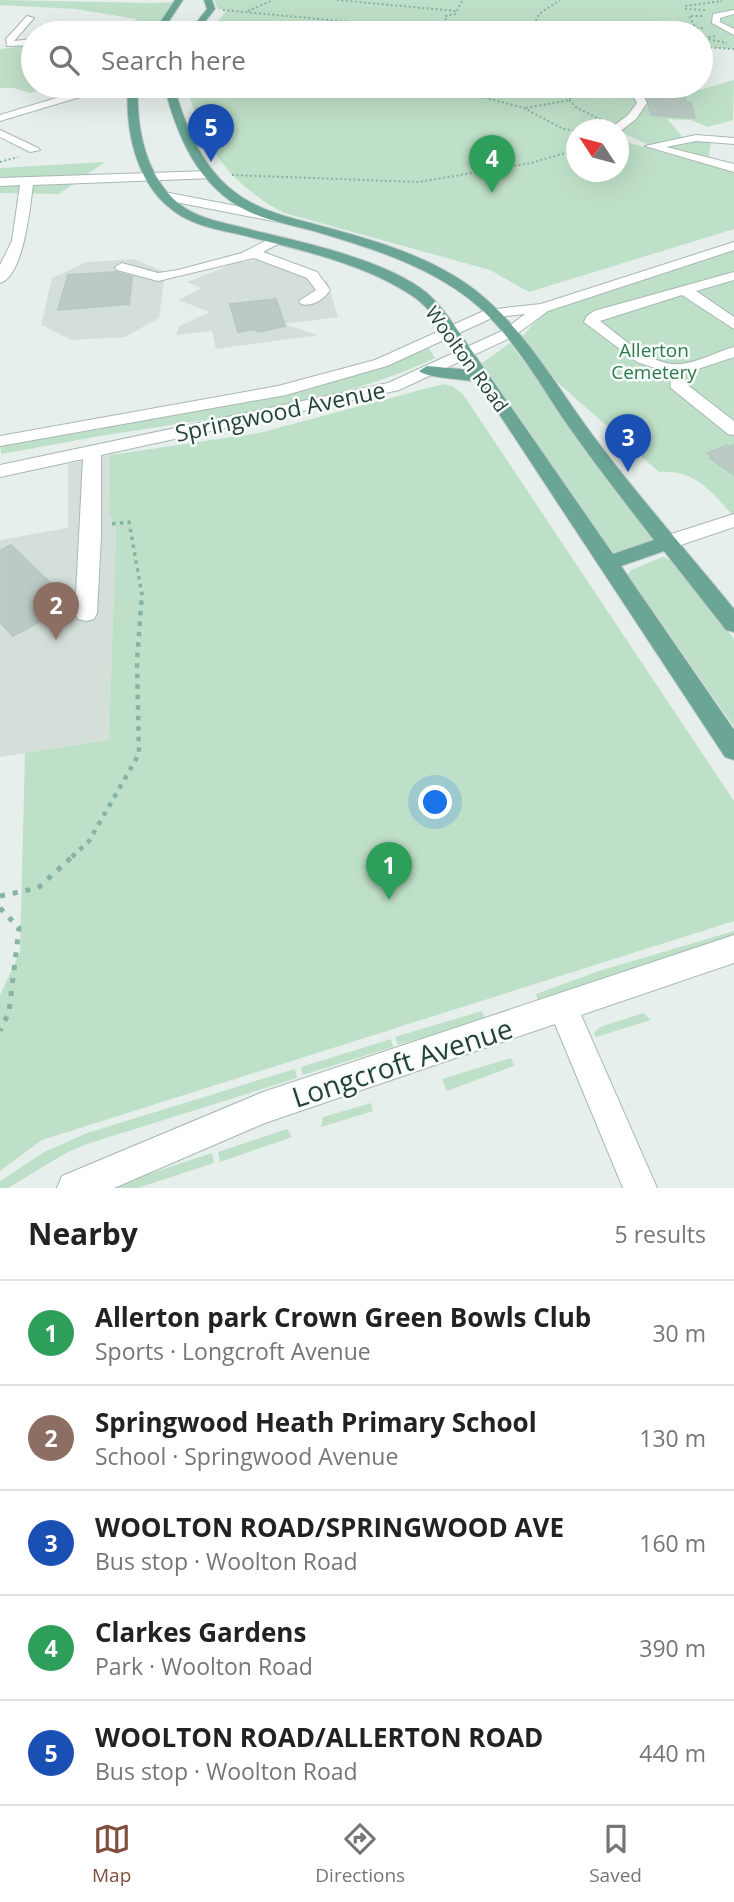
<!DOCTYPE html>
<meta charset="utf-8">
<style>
body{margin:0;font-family:"Open Sans",sans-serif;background:#f6f6f6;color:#222}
.compass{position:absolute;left:566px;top:119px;width:63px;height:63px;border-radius:50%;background:#fff;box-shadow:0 7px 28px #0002;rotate:306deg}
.you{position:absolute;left:436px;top:803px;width:24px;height:24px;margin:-18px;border:5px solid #fff;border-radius:50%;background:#1a73e8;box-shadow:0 0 0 10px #1a73e833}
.badge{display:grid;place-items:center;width:46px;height:46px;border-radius:50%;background:#804e3d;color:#fff;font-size:23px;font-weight:700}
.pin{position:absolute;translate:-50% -58px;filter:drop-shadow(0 2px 4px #0008)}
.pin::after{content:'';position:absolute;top:37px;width:24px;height:21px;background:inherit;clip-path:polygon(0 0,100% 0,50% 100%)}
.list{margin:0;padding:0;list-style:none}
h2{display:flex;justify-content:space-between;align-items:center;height:91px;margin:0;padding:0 28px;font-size:30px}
h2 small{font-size:23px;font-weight:400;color:#767676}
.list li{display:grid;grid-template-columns:46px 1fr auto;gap:21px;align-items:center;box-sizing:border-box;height:105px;padding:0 28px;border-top:2px solid #e0e0e0}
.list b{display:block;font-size:26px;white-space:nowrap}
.list p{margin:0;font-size:23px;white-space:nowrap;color:#767676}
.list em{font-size:23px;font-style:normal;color:#767676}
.icon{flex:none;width:38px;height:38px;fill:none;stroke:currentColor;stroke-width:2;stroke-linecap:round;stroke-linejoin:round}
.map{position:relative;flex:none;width:734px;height:1188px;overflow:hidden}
.search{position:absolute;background:#fff;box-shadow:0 7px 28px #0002;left:21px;right:21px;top:21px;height:77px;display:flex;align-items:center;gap:18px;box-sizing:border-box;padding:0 24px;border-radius:38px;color:#767676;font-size:26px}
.sheet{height:616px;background:#fff}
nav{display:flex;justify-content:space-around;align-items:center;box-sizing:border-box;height:98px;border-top:2px solid #e0e0e0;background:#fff;font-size:19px;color:#767676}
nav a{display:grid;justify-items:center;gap:4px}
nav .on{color:#804e3d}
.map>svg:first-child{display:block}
.built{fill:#d4dfda}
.green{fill:#bfe0c8}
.building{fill:#bbcac4;stroke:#b8c9c2;stroke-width:2}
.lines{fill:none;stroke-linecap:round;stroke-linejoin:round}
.minor-casing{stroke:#a8b8b2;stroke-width:2}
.major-casing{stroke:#c2cac8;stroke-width:2}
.path-far3{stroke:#86b3a5;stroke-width:2;stroke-dasharray:2 2.5;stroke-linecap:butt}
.path-far2{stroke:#86b3a5;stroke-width:3.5;stroke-dasharray:3.5 4.5;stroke-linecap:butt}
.path-far1{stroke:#86b3a5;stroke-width:4.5;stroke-dasharray:4.5 6;stroke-linecap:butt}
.path{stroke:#86b3a5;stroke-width:5;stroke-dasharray:5 8;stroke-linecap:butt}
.minor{fill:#fff;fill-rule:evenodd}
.major{fill:#6aa596;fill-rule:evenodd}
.labels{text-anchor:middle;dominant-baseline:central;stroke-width:5;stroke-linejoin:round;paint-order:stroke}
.far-park-label{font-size:19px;fill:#2d7a4b;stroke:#f7fbf9}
.far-street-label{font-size:19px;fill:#24423a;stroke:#f7fbf9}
.street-label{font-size:23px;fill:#24423a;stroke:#f7fbf9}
.near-street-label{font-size:28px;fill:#24423a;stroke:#f7fbf9}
</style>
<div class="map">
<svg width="734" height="1188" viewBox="0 0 734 1188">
<rect width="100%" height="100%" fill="#e6efeb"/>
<path class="built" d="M267,258L315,281H327L338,317L284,324L318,335L216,349L212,331L176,335L179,326L210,312L178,300L202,288L187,282L233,264Z
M134,259L165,272L159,318L125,337L72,340L41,325L52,278L87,262Z
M110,455L109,513L116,528L109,741L0,757V540L68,528V464Z"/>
<path class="green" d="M0,0L153,3L176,2L153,33H117L137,19L75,9L0,5Z
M214,0H734V49L701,47V33H209L227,10L218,9Z
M33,45V86H58L30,93L14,88H0V49Z
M734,80L733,120L708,127L691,120L667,119L687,142L711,141L708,162L651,146L611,127L612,129L576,130V172H618L619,140L734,172V229L529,292L490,270L284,213C230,184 201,145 187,86H668L699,90Z
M105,162L59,194L0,193V168Z
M734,250V517C712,492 695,469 659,472L557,382L522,337L546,309Z
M510,343L658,542L620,556L614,553L576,504L482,363Z
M428,347L435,358C340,403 230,416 126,432C84,438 43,447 1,454L0,442L394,363Z
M443,384L452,386L463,394L734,801V921L42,1140L0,1171V995L20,952L25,753L109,740L116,528L109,513L110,455L259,433Z
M663,557L675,562L734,639V727L628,575L631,570Z
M734,931V939L538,1001L536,994L599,971Z
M482,1011L485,1019L398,1045L395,1037Z
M643,1013L651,1020L596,1037L594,1033L600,1027Z
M391,1039L393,1047L303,1075L301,1067Z
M511,1058L514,1066L447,1091L442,1079Z
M295,1069L297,1078L87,1144L66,1153L8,1188H0V1181L44,1152L87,1133Z
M371,1103L373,1111L321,1127L323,1117Z
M287,1129L292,1137L220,1162L218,1152Z
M212,1153L214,1163L138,1188H106Z"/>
<path class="building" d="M646,94L684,95L686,102L691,103L695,118L651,115Z
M116,272L132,277L129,304L58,310L68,275Z
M276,299L285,326L258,332L255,329L238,332L230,304Z
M727,445L730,447L734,445V475L710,458L713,457L707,453Z
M11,545L72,604L13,636L0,622V551Z"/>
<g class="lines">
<g class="minor-casing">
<path id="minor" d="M734,10V14L720,18V22L734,29V35L712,23L713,14Z
M27,16L34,18L14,41L33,39V45L7,46L6,39Z
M136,86L137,90L90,94L0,121V115L89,88Z
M628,86H638L647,103L636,119L618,133V130L612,127L628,115L637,103Z
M0,130L38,148L40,150L30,152L0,137Z
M696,135L734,138V144L696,141L666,147L734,164V172L645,146Z
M209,171L215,175L213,178L33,185C30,206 24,276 0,283V265L12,241L20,185L0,186V178Z
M164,192L278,214L284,218L278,222L160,199L158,196Z
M275,236L280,237V243L263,252L317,272L330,290C324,299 313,307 301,304L299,301L316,290L307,278L254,258L158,281L117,270L115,267L122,263L158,273L178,270L242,253Z
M734,242V250L548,311L514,336L399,390L101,455V537L97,613L94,619L86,621L78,619L75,613L83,459L0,477V465L388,383L504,330L525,314L494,317L387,366L286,395L0,446V436L278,386L375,360L486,310L541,304Z
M734,272V280L696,291L734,317V329L682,295L600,321C622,337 651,367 681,364C699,362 716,352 734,347V357L686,373L685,383L734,421V435L728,434L671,388L670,373L637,362L584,322L587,316L594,311Z
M734,514V527L669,549L662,547L659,542L662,537Z
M734,935V963L581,1015L657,1188H623L555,1024L265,1123L114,1188H57L62,1176L263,1092Z"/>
</g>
<g class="major-casing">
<path id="major" d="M175,0H183L161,33H153Z
M204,0H212L215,9L196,33H188L207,9Z
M128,86H138C136,126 145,175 178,203C199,220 227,223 252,230C302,242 387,260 427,293C437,302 446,313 454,325L613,554L654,540C623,500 591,459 562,417C537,379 513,338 479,307C433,267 374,249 317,232C284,223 250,218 224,196C190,168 175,127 164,86H174C185,125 200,164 232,190C259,212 293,218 325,227C377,241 432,257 475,290C524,328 555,384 591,433C637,495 686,550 734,609V632L726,630L664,551L621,566L734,730V760L725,757L478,382C464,379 426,378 419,371L427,366L470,370C454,345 437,312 411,295C364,264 304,251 250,237C223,230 192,227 170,208C135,180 125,128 128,86Z"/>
</g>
<path class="path-far3" d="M337,0L456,11
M223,10L469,33
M705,10L686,9L685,6L722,1
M248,11L273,0
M702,16H689L696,28H703
M441,31L447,25L445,16L455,14L463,0
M530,33L539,14L560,0
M715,36L703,38L727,43
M701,47L734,49
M441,86L524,108L563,129L576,131
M569,100L577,108L606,122
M526,108L569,100L578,86
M0,162L18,157
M232,175L419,182L531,163L576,150"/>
<path class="path-far2" d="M112,524L129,522L142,595"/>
<path class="path-far1" d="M72,857L89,841L139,754L137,661L142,593"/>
<path class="path" d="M0,896L38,888L74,855
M0,908L19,928L9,1012L0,1031"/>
<use href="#minor" class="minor"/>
<use href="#major" class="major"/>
</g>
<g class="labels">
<g class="far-park-label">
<text x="654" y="350">Allerton<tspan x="654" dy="22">Cemetery</tspan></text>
</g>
<g class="far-street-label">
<text transform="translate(467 359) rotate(54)">Woolton Road</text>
</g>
<g class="street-label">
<text transform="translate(280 411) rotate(-12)">Springwood Avenue</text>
</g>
<g class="near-street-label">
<text transform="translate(402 1062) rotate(-18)">Longcroft Avenue</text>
</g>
</g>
</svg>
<svg class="compass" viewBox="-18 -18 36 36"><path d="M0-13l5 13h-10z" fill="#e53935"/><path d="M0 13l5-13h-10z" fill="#767676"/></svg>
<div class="you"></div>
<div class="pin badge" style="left:389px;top:900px;background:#2e9e5b">1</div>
<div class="pin badge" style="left:56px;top:640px;background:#8d6e63">2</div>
<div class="pin badge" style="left:628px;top:472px;background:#1a4fb4">3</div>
<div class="pin badge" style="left:492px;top:193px;background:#2e9e5b">4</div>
<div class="pin badge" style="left:211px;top:162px;background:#1a4fb4">5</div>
<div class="search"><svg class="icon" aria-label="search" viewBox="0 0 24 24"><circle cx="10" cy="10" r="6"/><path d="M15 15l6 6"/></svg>Search here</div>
</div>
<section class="sheet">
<h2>Nearby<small>5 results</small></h2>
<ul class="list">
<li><span class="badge" style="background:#2e9e5b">1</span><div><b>Allerton park Crown Green Bowls Club</b><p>Sports · Longcroft Avenue</p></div><em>30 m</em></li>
<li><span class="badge" style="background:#8d6e63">2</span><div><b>Springwood Heath Primary School</b><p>School · Springwood Avenue</p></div><em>130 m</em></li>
<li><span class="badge" style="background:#1a4fb4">3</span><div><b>WOOLTON ROAD/SPRINGWOOD AVE</b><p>Bus stop · Woolton Road</p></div><em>160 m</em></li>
<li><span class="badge" style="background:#2e9e5b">4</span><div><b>Clarkes Gardens</b><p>Park · Woolton Road</p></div><em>390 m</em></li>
<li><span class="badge" style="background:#1a4fb4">5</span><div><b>WOOLTON ROAD/ALLERTON ROAD</b><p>Bus stop · Woolton Road</p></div><em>440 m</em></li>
</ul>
</section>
<nav>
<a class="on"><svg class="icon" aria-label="map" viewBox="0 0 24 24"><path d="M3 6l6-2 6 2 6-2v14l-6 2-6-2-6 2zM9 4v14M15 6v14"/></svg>Map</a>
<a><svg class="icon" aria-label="directions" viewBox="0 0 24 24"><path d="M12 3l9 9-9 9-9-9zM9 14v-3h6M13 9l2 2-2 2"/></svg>Directions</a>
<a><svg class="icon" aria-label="saved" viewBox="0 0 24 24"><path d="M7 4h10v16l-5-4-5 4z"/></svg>Saved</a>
</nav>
